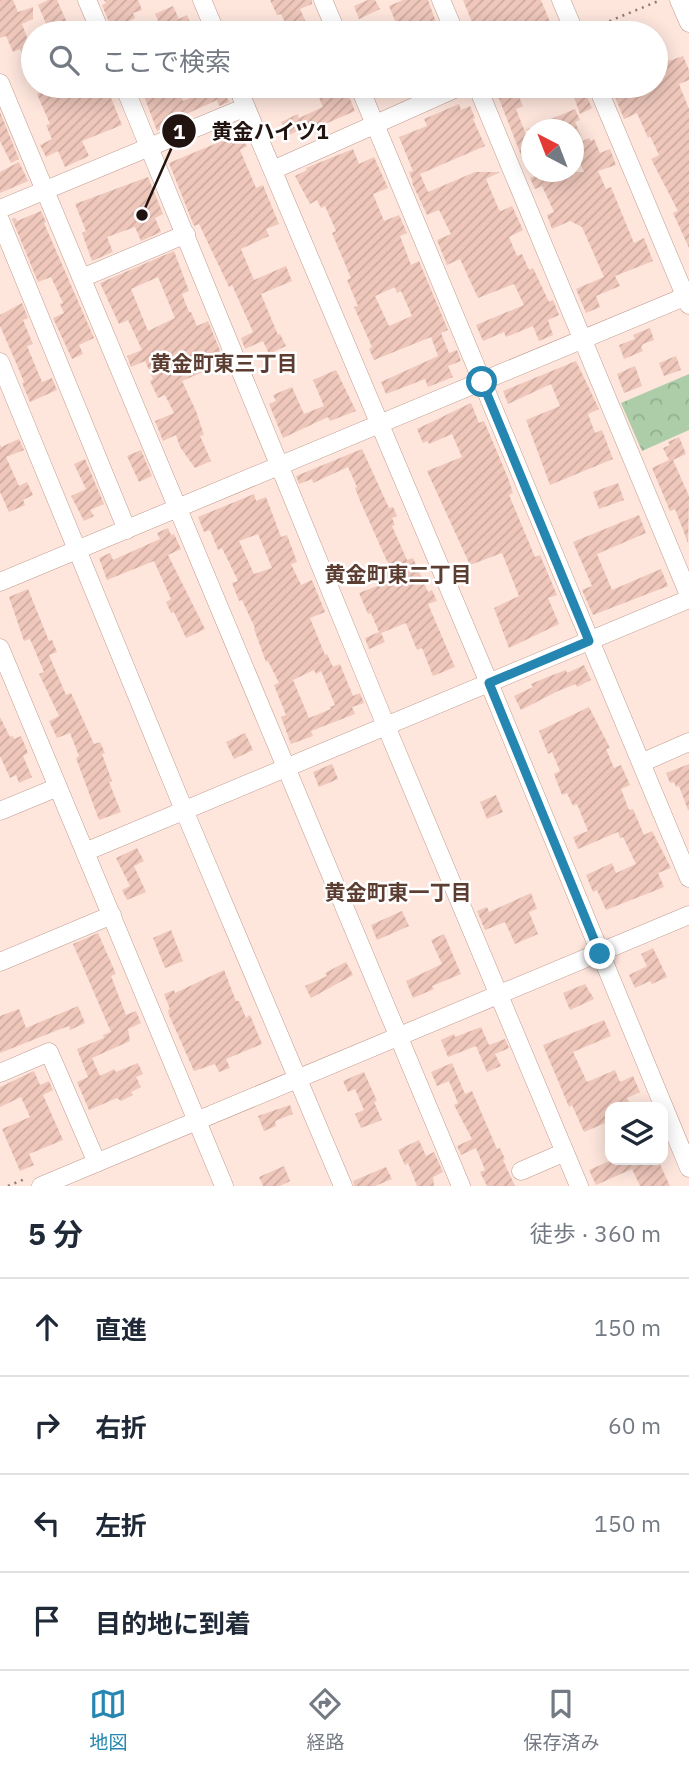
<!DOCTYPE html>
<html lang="ja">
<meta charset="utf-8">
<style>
body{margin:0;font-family:"IBM Plex Sans","Noto Sans JP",sans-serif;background:#f6f6f7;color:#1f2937}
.controls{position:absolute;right:21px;bottom:21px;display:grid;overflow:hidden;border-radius:14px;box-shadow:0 4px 18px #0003}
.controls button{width:63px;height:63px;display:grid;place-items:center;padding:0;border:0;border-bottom:2px solid #e0e1e3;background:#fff;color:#1f2937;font:35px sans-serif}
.compass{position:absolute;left:521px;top:119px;width:63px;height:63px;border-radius:50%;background:#fff;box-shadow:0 4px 18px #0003;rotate:318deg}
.stop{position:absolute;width:21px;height:21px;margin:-16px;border:5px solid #2486b1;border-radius:50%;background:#fff}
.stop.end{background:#2486b1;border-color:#fff;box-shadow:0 2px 7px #0008}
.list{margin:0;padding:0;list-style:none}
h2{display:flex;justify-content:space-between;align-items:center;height:91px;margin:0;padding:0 28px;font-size:30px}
h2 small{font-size:23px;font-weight:400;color:#747a83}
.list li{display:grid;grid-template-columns:46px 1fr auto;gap:21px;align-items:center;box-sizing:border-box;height:98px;padding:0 28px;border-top:2px solid #e0e1e3}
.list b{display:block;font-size:26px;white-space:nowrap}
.list em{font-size:23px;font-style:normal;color:#747a83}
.icon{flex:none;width:38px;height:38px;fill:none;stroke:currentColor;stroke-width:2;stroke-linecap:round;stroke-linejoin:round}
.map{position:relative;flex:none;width:689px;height:1186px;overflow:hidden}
.search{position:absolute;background:#fff;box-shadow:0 4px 18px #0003;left:21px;right:21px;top:21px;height:77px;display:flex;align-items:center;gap:18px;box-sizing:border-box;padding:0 24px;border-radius:38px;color:#747a83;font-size:26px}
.sheet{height:483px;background:#fff}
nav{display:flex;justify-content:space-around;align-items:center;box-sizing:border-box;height:98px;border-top:2px solid #e0e1e3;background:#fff;font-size:19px;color:#747a83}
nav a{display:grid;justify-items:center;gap:4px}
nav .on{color:#2486b1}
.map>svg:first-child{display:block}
.park{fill:url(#park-crowns)}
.building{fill:url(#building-hatch);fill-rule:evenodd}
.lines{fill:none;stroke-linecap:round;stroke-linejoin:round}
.minor-casing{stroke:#c09b8d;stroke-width:19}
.path{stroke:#8e7b75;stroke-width:2.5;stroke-dasharray:2 5;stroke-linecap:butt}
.minor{stroke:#fff;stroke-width:18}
.route{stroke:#2486b1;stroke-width:9}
.labels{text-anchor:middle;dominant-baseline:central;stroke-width:5;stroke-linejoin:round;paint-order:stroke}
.neighbourhood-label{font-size:21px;font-weight:bold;fill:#5c3d31;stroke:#fff}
.leader{fill:none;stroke:#21130f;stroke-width:2.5}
.callout-dot{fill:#21130f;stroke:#fff;stroke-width:2.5}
.mark-label{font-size:21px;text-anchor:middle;font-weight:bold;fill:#fff}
.callout-label{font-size:21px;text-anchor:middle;font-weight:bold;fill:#21130f;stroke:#fff;stroke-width:5;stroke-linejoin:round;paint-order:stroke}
</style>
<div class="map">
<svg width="689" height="1186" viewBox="0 0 689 1186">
<defs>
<pattern id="park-crowns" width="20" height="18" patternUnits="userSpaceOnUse" patternTransform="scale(1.75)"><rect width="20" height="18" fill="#accda8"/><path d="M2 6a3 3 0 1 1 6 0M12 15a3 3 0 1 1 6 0" fill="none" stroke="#94af8f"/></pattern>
<pattern id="building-hatch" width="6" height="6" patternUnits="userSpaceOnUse" patternTransform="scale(1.75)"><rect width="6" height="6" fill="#efc7bb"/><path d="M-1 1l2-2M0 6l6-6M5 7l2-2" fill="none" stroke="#cdaaa0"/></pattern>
</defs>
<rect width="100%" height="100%" fill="#fee6dd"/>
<path class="park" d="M689,374V430L642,451L621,403Z"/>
<path class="building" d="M0,0H13L18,12L33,7V19L22,24L33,53V78L20,49L13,52L6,36L0,38Z
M48,0H57L69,27L50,33L38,5Z
M104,0H138L142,10L133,13L135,18L112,30L102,5L106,3Z
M270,0H312V4L300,9L308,27L320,21L325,33H290L281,14L277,15Z
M368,0H375L380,9L359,19L354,6Z
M403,0H428L440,33H400L389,6Z
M463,0H541L550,22L522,33L517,21L490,33H485L483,29L476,32Z
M173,6L179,19L187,15L195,33H174L170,23L161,27L155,14Z
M656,32L669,61L683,56L689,70V80L679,84L689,109V248L673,213L678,211L651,159L659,155L650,136L648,138L637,113L624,119L615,97L639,86H656Z
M58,86H96L98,92L107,88L122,125L82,141L89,156L65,167L58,151L46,157L40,145L52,139L46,125L50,124L37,94Z
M167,86H176L183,101L212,88L211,86H222L229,102L219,106L217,100L167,123L168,126L157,131L144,96Z
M314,86H328L331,93L345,86L355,111L309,131L306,127L287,136L281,122L298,114L299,118L323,107Z
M570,86H582L592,108L580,114Z
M515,88L523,106L516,109L531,147V154L522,158L498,96Z
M459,104L461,110L470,106L475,118L473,119L485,146L420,174L428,192L475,172H500L486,179L499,210L501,211L512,206L523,230L509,237L517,256L522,254L529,270L533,268L549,302L553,300L559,315L548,320L553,335L539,341L533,326L506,337L504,332L483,341L476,325L524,305L514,284L478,298L460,259L447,265L437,240L451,234L439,210L427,215L412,183L413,182L409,172L413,171L399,137L427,126L424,119Z
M575,109L580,120L575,122L583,141L589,138L591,141L594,139L600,153L610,149L616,165L598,171L606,189L611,187L634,243L644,238L653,261L615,276L620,286L596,296L600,307L586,313L576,289L604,277L582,227L570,221L552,229L547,215L554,212L542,186L535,189L530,178L544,172H584L573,148V130H525Z
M0,112L19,159L11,163L0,141Z
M241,133L247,146L240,150L256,188L263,185L279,224L266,229L269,236L241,249L254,280L286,266L292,281L261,294L278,335L280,334L286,346L269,354L263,341L245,349L241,338L253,332L232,285L229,287L199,224L194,226L169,163Z
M353,149L359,164L374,157L388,188L373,194L384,221L399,215L407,233L400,236L411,265L419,261L448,330L441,333L449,353L457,350L461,361L448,366L453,377L428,387L425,379L386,394L381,382L438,356L431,337L374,360L369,349L372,347L354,307L358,306L347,280L351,278L332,233L336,231L325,206L321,208L317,200L310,204L295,176L307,170L306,168ZM395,287L397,293L401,291L412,316L389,326L375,296Z
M19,162L28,181L0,193V172Z
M148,177L163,214L155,218L161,232L141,241L135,227L107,237L113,252L92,261L82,233L86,231L75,204Z
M41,211L46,222L44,223L94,338L79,345L83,354L72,359L53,318L64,313L60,304L63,303L51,277L38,282L12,219L16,218L17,221Z
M174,251L189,291L182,294L189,312H191L197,326L208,321L221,353L208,359L212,368L182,381L196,411L204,435L200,436L211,461L195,468L180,447L176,435L163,441L155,421L174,413L165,395L158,398L150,381L153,379L145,361L131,367L127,356L142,350L128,320L119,324L100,283ZM158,277L175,318L148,331L131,289Z
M22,303L28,318L23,320L33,344L27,346L42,382L52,378L57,390L30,402L22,383L24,382L17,365L0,326V315Z
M650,328L654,340L643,344L641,347L643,351L624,359L619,345L635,339L633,335Z
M676,356L681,370L664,376L659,363Z
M576,361L599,409L588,414L595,433L602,430L613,459L550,485L526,420L560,406L551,384L508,404L503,391Z
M635,366L642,386L624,393L617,374Z
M336,370L356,411L330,421L328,417L283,438L269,404L276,401L273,395L292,387L304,414L324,406L313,380Z
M471,403L479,423L484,421L508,478L513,493L509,495L517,514L535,557L540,555L557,595L548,598L559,624L509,648L494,608L519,596L502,553L470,565L427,471L462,457L452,434L429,444L428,441L423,443L417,429Z
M679,437L686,454L673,460L689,496L688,543L675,509L670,511L652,468L669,460L663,448L670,445L668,442Z
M19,439L24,450L6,457L19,486L27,482L33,495L23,500L25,505L9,512L0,492V444L1,447Z
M362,449L389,508L393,507L397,516L392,518L395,525L392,526L407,560L413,558L428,592L432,590L437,601L428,604L455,667L433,676L422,648L417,650L406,623L381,633L385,642L369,649L365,638L379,632L371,613L368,614L359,593L395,579L361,503L355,488L357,487L348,467L313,483L312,479L299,484L296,476Z
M141,450L152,476L139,482L127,456Z
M85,459L104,504L90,510L94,516L84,521L71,496L86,489L74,464Z
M618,483L624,500L599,509L593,492Z
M254,494L256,501L266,497L281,537L287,535L297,562L291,564L301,585L312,580L325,612L310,618L325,655L327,654L333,667L340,664L353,696L360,693L364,703L352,707L355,714L311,731L313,736L291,744L281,717L286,715L274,685L279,683L268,661L266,662L254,629L255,628L242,600L239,601L232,583L238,581L222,548L218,550L210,530L204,532L198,517ZM258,534L272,568L254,574L239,541ZM314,670L316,674L321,671L335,705L330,707L331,709L309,718L293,680Z
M639,515L646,533L597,554L612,590L661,569L668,586L593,615L582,590L592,586L573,542Z
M168,528L171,535L174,534L181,549L168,555L205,629L186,638L174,612L171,613L166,602L171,599L154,561L107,580L99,558L110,553L113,560L160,539L157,533Z
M28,589L49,641L52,640L57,652L49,655L66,695L71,693L94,744L100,742L105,753L102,754L112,781L109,782L121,812L99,820L76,758L79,756L70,733L57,738L49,721L59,716L39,674L44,672L30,639L24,641L9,597Z
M584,665L591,680L577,687L576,684L558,691L521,710L514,696L533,687L531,684L545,678L566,670L567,673Z
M589,707L610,748L606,749L614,768L621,765L630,785L621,789L629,810L633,809L644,835L652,831L671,868L658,873L664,887L606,910L597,890L593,892L586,875L612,863L616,873L636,864L623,837L620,838L618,832L578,849L573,837L588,831L577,804L573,806L567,793L562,795L554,774L560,771L552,752L548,754L539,731Z
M0,717L10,737L13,736L14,739L21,736L28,753L23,756L32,777L19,783L16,775L10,778L0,756Z
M245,733L253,750L234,759L226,742Z
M332,764L338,779L319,787L313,772Z
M689,764V810H688L679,786L676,787L674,782L670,783L666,773Z
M496,795L503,812L487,819L480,802Z
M137,848L144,861L134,866L146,892L127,900L122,890L130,886L116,858Z
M531,893L537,909L529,912L538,934L515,944L505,922L485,930L477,911L487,907L489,912Z
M402,911L409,926L377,940L371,925Z
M171,930L183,961L165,968L153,938Z
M98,933L116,974L111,976L126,1015L136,1011L141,1023L128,1029L130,1041L92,1058L100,1076L114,1069L116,1072L138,1063L143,1074L136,1077L141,1087L131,1092L133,1095L121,1101L117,1098L89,1110L77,1082L88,1077L77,1049L104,1038L103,1035L111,1032L73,944Z
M444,934L461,974L432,986L434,989L413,998L406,981L442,964L431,940Z
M653,948L667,977L652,984L650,981L635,988L629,975L647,966L641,954Z
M346,962L353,975L311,998L305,986L327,976L325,973Z
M224,970L236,1001H239L246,1018L250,1015L262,1044L226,1059L230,1068L219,1072L215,1064L194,1071L169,1015L168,1010L170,1009L164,994L174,990L175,993Z
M585,984L594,999L570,1010L563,993Z
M78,1006L85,1023L70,1030L69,1026L58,1030L0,1053V1016L19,1009L26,1028Z
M604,1020L611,1036L573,1052L587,1082L615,1070L620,1082L633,1076L640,1092L627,1098L630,1104L624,1107H610V1121L584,1132L572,1105L569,1107L543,1045Z
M481,1027L489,1045L505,1039L509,1048L495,1054L501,1066L487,1072L476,1046L448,1057L441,1040L454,1034L455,1037Z
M452,1063L465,1094L472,1091L497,1149L500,1148L505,1159L503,1160L515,1186H487L480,1172L485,1170L476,1148L461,1155L457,1146L472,1139L454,1105L458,1103L449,1081L437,1086L431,1072Z
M34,1071L40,1085L49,1081L53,1090L43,1095L63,1140L29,1154L34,1165L20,1171L2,1129L30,1117L21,1097L0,1107V1087Z
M364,1072L377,1101L374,1102L382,1120L361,1128L355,1114L364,1110L355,1089L348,1092L343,1081Z
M290,1105L293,1114L277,1120L275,1122L276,1126L264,1131L258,1116Z
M419,1140L426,1156L434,1152L443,1172L433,1177L434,1186H417L408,1163L405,1165L398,1150Z
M612,1160H658L670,1186H640L632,1169L596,1185L589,1170Z
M284,1166L290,1181L280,1186H263L259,1177Z
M386,1167L392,1179L375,1186H354L353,1181Z"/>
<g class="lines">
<g class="minor-casing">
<path id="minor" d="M87,0L101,33
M202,0L216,33
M323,0L337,33
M441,0L455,33
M561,0L575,33
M679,0L689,23
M0,83L461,1186
M124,86L386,726L579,1186
M237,86L489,683L689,1168
M359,86L689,878
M477,86L689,595
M597,86L689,305
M273,170L461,86
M0,209L246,107
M0,220L127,530
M82,278L186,234
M0,362L184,810L343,1186
M0,582L689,295
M0,648L224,1186
M641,763L689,742
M0,811L58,787
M85,852L689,599
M0,962L112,915
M0,1073L49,1052L97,1163
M521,1171L565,1152
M41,1186L689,915"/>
</g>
<path class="path" d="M590,29L661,0
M8,1186L27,1178"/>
<use href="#minor" class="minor"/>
</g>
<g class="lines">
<path class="route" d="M482,382L589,641L489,683L600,954"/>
</g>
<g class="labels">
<g class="neighbourhood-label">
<text x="224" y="363">黄金町東三丁目</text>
<text x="398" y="574">黄金町東二丁目</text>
<text x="398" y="892">黄金町東一丁目</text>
</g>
</g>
<path class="leader" d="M142 215L179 131"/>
<g class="callout-dot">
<circle cx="142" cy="215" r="7"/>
<circle cx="179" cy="131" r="18"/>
</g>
<g class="mark-label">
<text x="179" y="139">1</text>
</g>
<g class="callout-label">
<text x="270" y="139">黄金ハイツ1</text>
</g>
</svg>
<div class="controls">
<button><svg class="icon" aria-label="layers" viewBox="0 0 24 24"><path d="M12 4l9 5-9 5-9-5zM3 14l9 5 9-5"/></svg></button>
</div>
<svg class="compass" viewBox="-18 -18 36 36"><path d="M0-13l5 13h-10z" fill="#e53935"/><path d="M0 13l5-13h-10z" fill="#747a83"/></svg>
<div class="stop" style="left:482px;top:382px"></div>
<div class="stop end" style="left:600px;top:954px"></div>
<div class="search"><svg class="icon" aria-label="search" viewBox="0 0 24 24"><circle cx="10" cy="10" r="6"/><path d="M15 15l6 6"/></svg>ここで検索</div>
</div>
<section class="sheet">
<h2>5 分<small>徒歩 · 360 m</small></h2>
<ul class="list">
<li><svg class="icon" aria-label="ahead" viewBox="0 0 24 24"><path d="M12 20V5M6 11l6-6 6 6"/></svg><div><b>直進</b></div><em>150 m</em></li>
<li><svg class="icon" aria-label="right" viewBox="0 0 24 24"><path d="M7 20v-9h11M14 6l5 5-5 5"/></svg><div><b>右折</b></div><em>60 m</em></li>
<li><svg class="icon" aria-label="left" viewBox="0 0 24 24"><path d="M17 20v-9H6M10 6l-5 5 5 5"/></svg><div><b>左折</b></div><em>150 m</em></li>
<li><svg class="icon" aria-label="arrive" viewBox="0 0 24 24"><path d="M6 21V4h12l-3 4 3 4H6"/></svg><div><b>目的地に到着</b></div></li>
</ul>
</section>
<nav>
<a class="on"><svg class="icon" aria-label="map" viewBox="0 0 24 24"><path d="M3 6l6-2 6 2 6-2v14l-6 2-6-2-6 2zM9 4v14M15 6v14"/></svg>地図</a>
<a><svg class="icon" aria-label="directions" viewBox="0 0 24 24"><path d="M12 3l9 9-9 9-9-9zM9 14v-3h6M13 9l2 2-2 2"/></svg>経路</a>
<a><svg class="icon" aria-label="saved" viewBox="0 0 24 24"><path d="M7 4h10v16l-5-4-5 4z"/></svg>保存済み</a>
</nav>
